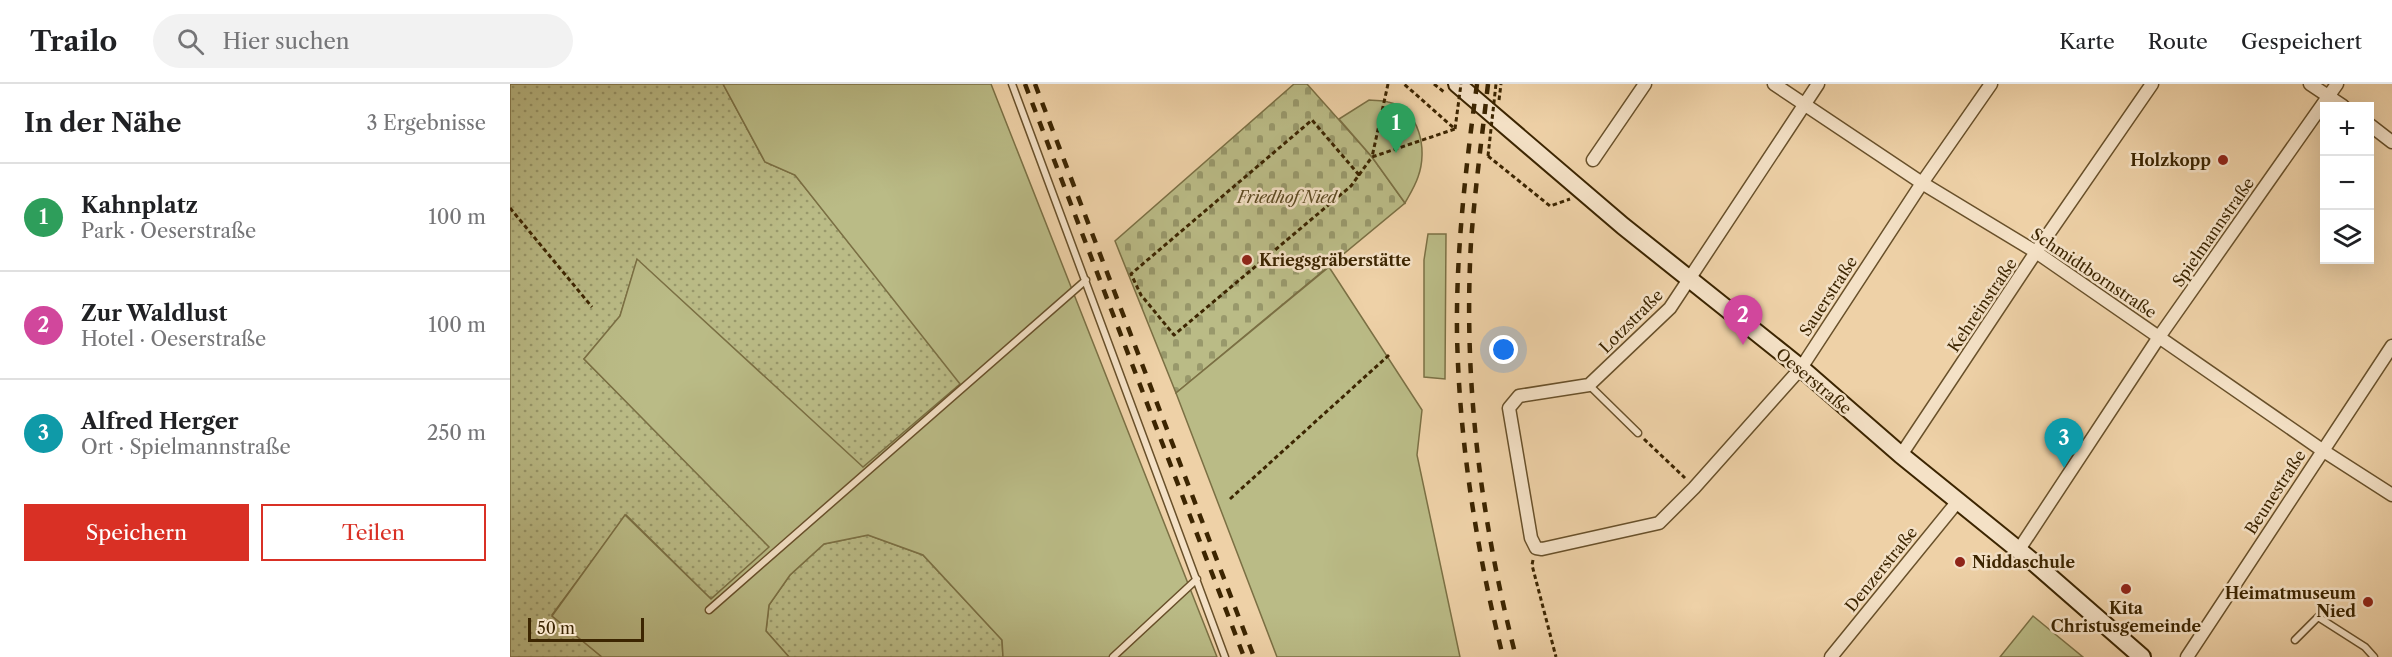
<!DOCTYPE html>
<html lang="de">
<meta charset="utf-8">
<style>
body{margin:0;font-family:"Libre Caslon Text",serif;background:#f2f2f2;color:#202124}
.controls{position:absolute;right:18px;top:18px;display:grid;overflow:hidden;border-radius:0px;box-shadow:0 6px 24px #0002}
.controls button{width:54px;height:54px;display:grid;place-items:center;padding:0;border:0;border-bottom:2px solid #e0e0e0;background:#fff;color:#202124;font:30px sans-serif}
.scale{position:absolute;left:18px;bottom:15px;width:116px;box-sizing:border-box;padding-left:6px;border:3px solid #3c2501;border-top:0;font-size:16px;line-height:21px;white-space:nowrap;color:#3c2501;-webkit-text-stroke:4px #f4e1c6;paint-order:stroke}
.you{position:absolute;left:994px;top:266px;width:21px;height:21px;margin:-15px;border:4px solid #fff;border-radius:50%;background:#1a73e8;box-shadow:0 0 0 9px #1a73e833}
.badge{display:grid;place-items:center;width:39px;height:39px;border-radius:50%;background:#d93025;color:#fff;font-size:20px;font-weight:700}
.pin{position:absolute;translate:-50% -50px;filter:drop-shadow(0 2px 3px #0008)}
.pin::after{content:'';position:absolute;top:32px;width:21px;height:18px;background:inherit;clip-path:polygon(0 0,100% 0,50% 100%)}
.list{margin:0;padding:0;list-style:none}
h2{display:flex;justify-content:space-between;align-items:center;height:78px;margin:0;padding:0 24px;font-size:26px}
h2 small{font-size:20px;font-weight:400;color:#757577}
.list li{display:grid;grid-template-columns:39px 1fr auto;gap:18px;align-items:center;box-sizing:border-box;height:108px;padding:0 24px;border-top:2px solid #e0e0e0}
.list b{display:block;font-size:22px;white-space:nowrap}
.list p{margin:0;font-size:20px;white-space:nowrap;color:#757577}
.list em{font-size:20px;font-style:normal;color:#757577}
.actions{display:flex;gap:12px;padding:18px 24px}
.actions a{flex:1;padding:14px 0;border:2px solid #d93025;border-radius:0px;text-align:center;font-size:21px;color:#d93025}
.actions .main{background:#d93025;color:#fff}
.icon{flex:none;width:33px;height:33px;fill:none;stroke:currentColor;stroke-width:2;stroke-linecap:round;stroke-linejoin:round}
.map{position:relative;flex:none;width:1882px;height:573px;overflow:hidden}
header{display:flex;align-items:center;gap:36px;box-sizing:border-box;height:84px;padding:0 30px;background:#fff;border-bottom:2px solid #e0e0e0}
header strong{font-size:28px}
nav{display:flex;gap:33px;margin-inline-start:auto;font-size:21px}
.search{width:420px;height:54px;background:#f2f2f2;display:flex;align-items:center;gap:15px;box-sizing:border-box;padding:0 21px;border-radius:33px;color:#757577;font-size:22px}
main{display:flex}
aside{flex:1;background:#fff}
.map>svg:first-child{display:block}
.grass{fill:url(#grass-dots);stroke:#7b7044;stroke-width:1.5}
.cemetery{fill:url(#cemetery-stones);stroke:#7b7044;stroke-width:1.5}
.green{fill:#babb86;stroke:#7b7044;stroke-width:1.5}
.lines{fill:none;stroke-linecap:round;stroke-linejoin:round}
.lane-casing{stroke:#68502a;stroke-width:9}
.street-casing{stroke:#68502a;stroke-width:15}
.secondary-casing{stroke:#3c2501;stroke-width:20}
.path{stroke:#3c2501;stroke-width:3;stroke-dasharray:4.5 3;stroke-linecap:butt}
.lane{stroke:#f4e1c6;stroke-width:6}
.street{stroke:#f4e1c6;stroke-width:12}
.secondary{stroke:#f4e1c6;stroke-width:16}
.rail{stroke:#3c2501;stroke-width:4.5;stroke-dasharray:10 10;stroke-linecap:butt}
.path-bridge{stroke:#3c2501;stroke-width:3;stroke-dasharray:4.5 3;stroke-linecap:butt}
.poi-dot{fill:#8f2418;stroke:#f4e1c6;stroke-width:2}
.labels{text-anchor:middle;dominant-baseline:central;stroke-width:5;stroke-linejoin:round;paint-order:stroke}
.poi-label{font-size:16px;font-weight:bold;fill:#3c2501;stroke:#f4e1c6;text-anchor:end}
.park-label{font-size:16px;font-style:italic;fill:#5c4a22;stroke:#f4e1c6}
.street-label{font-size:16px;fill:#3c2501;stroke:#f4e1c6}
</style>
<header>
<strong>Trailo</strong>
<div class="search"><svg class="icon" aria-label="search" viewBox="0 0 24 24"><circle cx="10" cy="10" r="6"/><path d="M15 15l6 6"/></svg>Hier suchen</div>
<nav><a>Karte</a><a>Route</a><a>Gespeichert</a></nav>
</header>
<main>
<aside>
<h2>In der Nähe<small>3 Ergebnisse</small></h2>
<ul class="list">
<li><span class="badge" style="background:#2e9e5b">1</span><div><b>Kahnplatz</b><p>Park · Oeserstraße</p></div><em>100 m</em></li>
<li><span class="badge" style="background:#d1479c">2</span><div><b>Zur Waldlust</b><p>Hotel · Oeserstraße</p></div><em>100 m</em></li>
<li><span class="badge" style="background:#0f9aa8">3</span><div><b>Alfred Herger</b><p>Ort · Spielmannstraße</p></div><em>250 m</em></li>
</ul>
<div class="actions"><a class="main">Speichern</a><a>Teilen</a></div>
</aside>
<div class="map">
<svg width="1882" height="573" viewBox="0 0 1882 573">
<defs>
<pattern id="grass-dots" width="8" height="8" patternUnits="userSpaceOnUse" patternTransform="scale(1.5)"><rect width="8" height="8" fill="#babb86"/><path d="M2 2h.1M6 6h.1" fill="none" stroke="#98986b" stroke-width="1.8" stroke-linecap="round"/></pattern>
<pattern id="cemetery-stones" width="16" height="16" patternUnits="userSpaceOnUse" patternTransform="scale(1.5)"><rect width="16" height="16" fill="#babb86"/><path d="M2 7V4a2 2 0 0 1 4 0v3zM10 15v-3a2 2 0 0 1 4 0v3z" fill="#98986b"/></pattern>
</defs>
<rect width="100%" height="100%" fill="#eed1a7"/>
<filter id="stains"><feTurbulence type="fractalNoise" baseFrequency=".00333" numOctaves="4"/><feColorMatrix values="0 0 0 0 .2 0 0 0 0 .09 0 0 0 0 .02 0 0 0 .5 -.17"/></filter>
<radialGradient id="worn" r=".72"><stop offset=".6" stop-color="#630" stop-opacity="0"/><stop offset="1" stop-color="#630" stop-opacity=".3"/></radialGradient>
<path class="grass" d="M0,0H213L255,78L285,91L451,300L353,384L127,176L110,232L74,275L260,463L201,515L116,431L42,531L92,573H0Z
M358,451L413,471L492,556L493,573H279L256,547L259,521L280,491L314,460Z"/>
<path class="cemetery" d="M784,0H797L862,73L895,119L666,309L605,157Z"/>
<path class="green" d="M213,0H481L707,573H493L492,556L413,471L358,451L314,460L280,491L259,521L256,547L279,573H92L42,532L115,431L201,515L259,463L74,275L110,232L127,175L353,383L450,300L285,91L255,78Z
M859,16C865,17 872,16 878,18C910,25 918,66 908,93C905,102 900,110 895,119L862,73L829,35Z
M918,150H936L935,295L914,293V176Z
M819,183L912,326L907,371L950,573H767L666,309Z
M1523,532L1573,573H1490Z"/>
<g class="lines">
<g class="lane-casing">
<path id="lane" d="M502,0L715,573
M1079,301L1128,349
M199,526L576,196
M1785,556L1808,533L1855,563L1864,573
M603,573L687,495"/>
</g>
<g class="street-casing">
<path id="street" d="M1264,0L1412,99L1526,168L1812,366L1882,411
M1308,0L1160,224L1079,301L1009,312L999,324L1021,454L1026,464L1032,465L1149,439L1184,404L1291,284L1412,99L1481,0
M1800,0L1833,22
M1860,41L1882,58
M1083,76L1135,0
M1391,371L1526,168L1642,0
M1508,467L1649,253L1827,0
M1321,573L1448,417
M1677,573L1882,262"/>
</g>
<g class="secondary-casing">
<path id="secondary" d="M947,0L1113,142L1291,284L1391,371L1522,477L1632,573"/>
</g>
<path class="path" d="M878,0L862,73L945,45L894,0
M924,0L934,8
M989,16L991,0
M978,72L1040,122L1060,115
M849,91L802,36L621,190L631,211L664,251L841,102L862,73
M0,124L82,223
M1134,355L1175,394
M720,415L879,271
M1023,476L1022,481L1046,573"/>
<use href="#lane" class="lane"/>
<use href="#street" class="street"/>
<use href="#secondary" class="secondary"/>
<path class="rail" d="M515,0L734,573
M525,0L744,573
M967,0C956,82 946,166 947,249C949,358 967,468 993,573
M978,0C972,53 965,105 961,158C953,298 971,438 1006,573"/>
<path class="path-bridge" d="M945,45L951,0
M978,72L986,0"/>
</g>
<g class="poi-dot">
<circle cx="1713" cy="76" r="6"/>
<circle cx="737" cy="176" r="6"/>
<circle cx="1450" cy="478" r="6"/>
<circle cx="1616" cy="505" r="6"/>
<circle cx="1858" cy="518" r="6"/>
</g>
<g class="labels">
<g class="poi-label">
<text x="1701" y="76">Holzkopp</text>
<text x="749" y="176" text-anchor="start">Kriegsgräberstätte</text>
<text x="1462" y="478" text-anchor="start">Niddaschule</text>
<text x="1846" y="509">Heimatmuseum<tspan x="1846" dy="18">Nied</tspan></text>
<text x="1616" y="524" text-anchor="middle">Kita<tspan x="1616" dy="18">Christusgemeinde</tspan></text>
</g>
<g class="park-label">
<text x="777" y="113">Friedhof Nied</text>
</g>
<g class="street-label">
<text transform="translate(1703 148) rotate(-55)">Spielmannstraße</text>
<text transform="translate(1584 189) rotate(34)">Schmidtbornstraße</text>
<text transform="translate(1318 212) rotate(-57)">Sauerstraße</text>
<text transform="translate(1472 221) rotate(-56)">Kehreinstraße</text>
<text transform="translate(1121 237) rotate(-45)">Lotzstraße</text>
<text transform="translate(1304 297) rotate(40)">Oeserstraße</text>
<text transform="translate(1765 408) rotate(-57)">Beunestraße</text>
<text transform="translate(1371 485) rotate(-51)">Denzerstraße</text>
</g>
</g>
<rect width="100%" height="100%" filter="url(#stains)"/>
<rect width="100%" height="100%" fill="url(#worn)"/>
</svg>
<div class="controls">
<button>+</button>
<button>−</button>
<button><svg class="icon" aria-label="layers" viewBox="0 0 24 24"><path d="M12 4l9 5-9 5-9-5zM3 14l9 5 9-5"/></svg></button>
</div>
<div class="scale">50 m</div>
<div class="you"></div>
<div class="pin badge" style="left:886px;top:69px;background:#2e9e5b">1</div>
<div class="pin badge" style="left:1233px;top:261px;background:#d1479c">2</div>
<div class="pin badge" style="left:1554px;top:384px;background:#0f9aa8">3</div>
</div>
</main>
